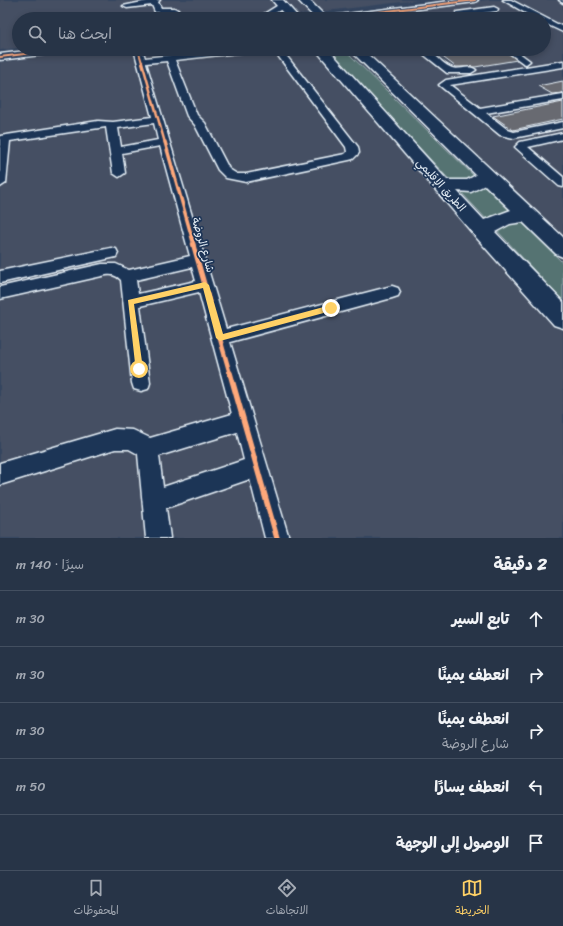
<!DOCTYPE html>
<html lang="ar">
<meta charset="utf-8">
<style>
body{margin:0;font-family:Sriracha,"Playpen Sans Arabic",sans-serif;background:#2f3c4e;color:#f1f3f6;direction:rtl}
.stop{position:absolute;width:12px;height:12px;margin:-9px;border:3px solid #ffd166;border-radius:50%;background:#fff}
.stop.end{background:#ffd166;border-color:#fff;box-shadow:0 1px 4px #0008}
.list{margin:0;padding:0;list-style:none}
h2{display:flex;justify-content:space-between;align-items:center;height:52px;margin:0;padding:0 16px;font-size:17px}
h2 small{font-size:13px;font-weight:400;color:#a4aab4}
.list li{display:grid;grid-template-columns:26px 1fr auto;gap:12px;align-items:center;box-sizing:border-box;height:56px;padding:0 16px;border-top:1px solid #434f60}
.list b{display:block;font-size:15px;white-space:nowrap}
.list p{margin:0;font-size:13px;white-space:nowrap;color:#a4aab4}
.list em{font-size:13px;font-style:normal;color:#a4aab4}
.icon{flex:none;width:22px;height:22px;fill:none;stroke:currentColor;stroke-width:2;stroke-linecap:round;stroke-linejoin:round}
.map{position:relative;flex:none;width:563px;height:538px;overflow:hidden;direction:ltr}
.search{position:absolute;background:#273447;box-shadow:0 2px 6px #0003;left:12px;right:12px;top:12px;height:44px;display:flex;align-items:center;gap:10px;box-sizing:border-box;padding:0 14px;border-radius:22px;color:#a4aab4;font-size:15px}
.sheet{height:332px;background:#273447}
nav{display:flex;justify-content:space-around;align-items:center;box-sizing:border-box;height:56px;border-top:1px solid #434f60;background:#273447;font-size:11px;color:#a4aab4}
nav a{display:grid;justify-items:center;gap:2px}
nav .on{color:#ffd166}
.map>svg:first-child{display:block}
.built{fill:#445064}
.green{fill:#557372;stroke:#9eb2b5}
.building{fill:#686a71;stroke:#e8f1f8}
.lines{fill:none;stroke-linecap:round;stroke-linejoin:round}
.minor-casing{stroke:#e8f1f8;stroke-width:3}
.highway-casing{stroke:#e8f1f8;stroke-width:3}
.minor{fill:#1d3557;fill-rule:evenodd}
.highway{fill:#1d3557;fill-rule:evenodd}
.cycleway-far4-casing{stroke:#1d3557;stroke-width:3.5}
.cycleway-far3-casing{stroke:#1d3557;stroke-width:4}
.cycleway-far2-casing{stroke:#1d3557;stroke-width:5.5}
.cycleway-far1-casing{stroke:#1d3557;stroke-width:7}
.cycleway-casing{stroke:#1d3557;stroke-width:8}
.cycleway-far4{stroke:#fea87a;stroke-width:2}
.cycleway-far3{stroke:#fea87a;stroke-width:2.5}
.cycleway-far2{stroke:#fea87a;stroke-width:3.5}
.cycleway-far1{stroke:#fea87a;stroke-width:4.5}
.cycleway{stroke:#fea87a;stroke-width:5.5}
.route{fill:#ffd166}
.labels{text-anchor:middle;dominant-baseline:central;stroke-width:3.5;stroke-linejoin:round;paint-order:stroke}
.street-label{font-size:11px;fill:#e8f1f8;stroke:#1d3557}
</style>
<div class="map">
<svg width="563" height="538" viewBox="0 0 563 538">
<rect width="100%" height="100%" fill="#34455f"/>
<filter id="ink" filterUnits="userSpaceOnUse"><feTurbulence type="fractalNoise" baseFrequency=".025" numOctaves="2"/><feDisplacementMap in="SourceGraphic" scale="8" xChannelSelector="R" yChannelSelector="G"/><feConvolveMatrix kernelMatrix="1 2 1 2 8 2 1 2 1" color-interpolation-filters="sRGB"/></filter>
<g filter="url(#ink)">
<path class="built" d="M0,0H418L260,19H19V48L0,50Z
M487,0H563V538H0V62L100,49H544V19H337Z"/>
<path class="green" d="M327,49H344L563,263V301Z"/>
<path class="building" d="M432,49H503L517,60L475,67H456Z
M563,81V93L552,94L538,86Z
M563,102V119L513,130L493,116Z"/>
<g class="lines">
<g class="minor-casing">
<path id="minor" d="M152,0H160L158,2L161,8H174L178,10L174,12H155L152,5L127,8L123,6Z
M458,0H478L475,2L341,19H319L323,17Z
M503,0H511L563,27V32L544,23V19H536Z
M559,0H563V3Z
M280,4L287,6L265,19H256Z
M494,7L498,9L497,11L462,16L464,19H456L454,17L457,12Z
M44,49H69L65,52L0,60V54Z
M134,49H142L145,58L224,49H251L247,52L175,60L197,115L205,123L229,169L237,174H246L345,154L347,152L346,147L273,49H281L358,147L359,153L353,159L349,160L246,182L226,178L218,170L195,125L187,116L167,61L146,63L226,329L392,286L398,288L400,292L398,296L392,298L230,342L289,538H265L250,479L166,508L170,538H146L138,454L129,449H115L0,485V463L115,429L133,430L150,438L232,414L199,292L140,306L150,383L148,389L141,391L134,389L132,383L121,280C115,274 110,274 102,276L0,299V287L102,264H116L129,270L190,256L160,146L122,153L125,173L119,177L113,173L106,127L10,141L6,183L0,187V136L98,121L113,122L152,117ZM154,123L158,140L121,147L118,128ZM192,267L196,281L138,294L136,280ZM237,432L244,460L163,487L159,456Z
M417,49C436,49 437,62 452,68C459,71 469,64 476,70L471,73H447Z
M504,49H514L530,61L526,64L523,63Z
M563,61V67L450,85L480,108L563,94V100L486,113L508,130L514,132L563,122V128L514,138L500,135L439,85L446,80Z
M563,133V139L528,147L563,177V187L559,186L515,147L520,142Z
M111,248L116,249L118,253L116,257L0,283V271Z"/>
</g>
<g class="highway-casing">
<path id="highway" d="M272,0H283L300,19H288Z
M298,0H309L328,19H316Z
M315,49H328L447,180H467L476,175L349,49H362L563,237V257L556,254L523,222L510,224L495,232L563,302V328L554,325L475,236ZM485,185L511,210L484,220L457,191L471,192Z"/>
</g>
<use href="#minor" class="minor"/>
<use href="#highway" class="highway"/>
<g class="cycleway-far4-casing">
<path id="cycleway-far4" d="M323,19L475,0
M138,49L142,63
M0,57L65,49"/>
</g>
<g class="cycleway-far3-casing">
<path id="cycleway-far3" d="M142,62L165,143"/>
</g>
<g class="cycleway-far2-casing">
<path id="cycleway-far2" d="M165,142L194,245"/>
</g>
<g class="cycleway-far1-casing">
<path id="cycleway-far1" d="M193,244L230,374"/>
</g>
<g class="cycleway-casing">
<path id="cycleway" d="M230,373L277,538"/>
</g>
<use href="#cycleway-far4" class="cycleway-far4"/>
<use href="#cycleway-far3" class="cycleway-far3"/>
<use href="#cycleway-far2" class="cycleway-far2"/>
<use href="#cycleway-far1" class="cycleway-far1"/>
<use href="#cycleway" class="cycleway"/>
</g>
</g>
<path class="route" d="M205,282L209,285L223,334L331,305L334,308L331,311L220,341L216,338L203,288L134,304L143,369L139,373L136,372L128,300Z"/>
<g class="labels">
<g class="street-label">
<text transform="translate(441 185) rotate(48)">الطريق الإقليمي</text>
<text transform="translate(203 245) rotate(74)">شارع الروضة</text>
</g>
</g>
</svg>
<div class="stop" style="left:139px;top:369px"></div>
<div class="stop end" style="left:331px;top:308px"></div>
<div class="search"><svg class="icon" aria-label="search" viewBox="0 0 24 24"><circle cx="10" cy="10" r="6"/><path d="M15 15l6 6"/></svg>ابحث هنا</div>
</div>
<section class="sheet">
<h2>2 دقيقة<small>سيرًا · 140 m</small></h2>
<ul class="list">
<li><svg class="icon" aria-label="ahead" viewBox="0 0 24 24"><path d="M12 20V5M6 11l6-6 6 6"/></svg><div><b>تابع السير</b></div><em>30 m</em></li>
<li><svg class="icon" aria-label="right" viewBox="0 0 24 24"><path d="M7 20v-9h11M14 6l5 5-5 5"/></svg><div><b>انعطف يمينًا</b></div><em>30 m</em></li>
<li><svg class="icon" aria-label="right" viewBox="0 0 24 24"><path d="M7 20v-9h11M14 6l5 5-5 5"/></svg><div><b>انعطف يمينًا</b><p>شارع الروضة</p></div><em>30 m</em></li>
<li><svg class="icon" aria-label="left" viewBox="0 0 24 24"><path d="M17 20v-9H6M10 6l-5 5 5 5"/></svg><div><b>انعطف يسارًا</b></div><em>50 m</em></li>
<li><svg class="icon" aria-label="arrive" viewBox="0 0 24 24"><path d="M6 21V4h12l-3 4 3 4H6"/></svg><div><b>الوصول إلى الوجهة</b></div></li>
</ul>
</section>
<nav>
<a class="on"><svg class="icon" aria-label="map" viewBox="0 0 24 24"><path d="M3 6l6-2 6 2 6-2v14l-6 2-6-2-6 2zM9 4v14M15 6v14"/></svg>الخريطة</a>
<a><svg class="icon" aria-label="directions" viewBox="0 0 24 24"><path d="M12 3l9 9-9 9-9-9zM9 14v-3h6M13 9l2 2-2 2"/></svg>الاتجاهات</a>
<a><svg class="icon" aria-label="saved" viewBox="0 0 24 24"><path d="M7 4h10v16l-5-4-5 4z"/></svg>المحفوظات</a>
</nav>
